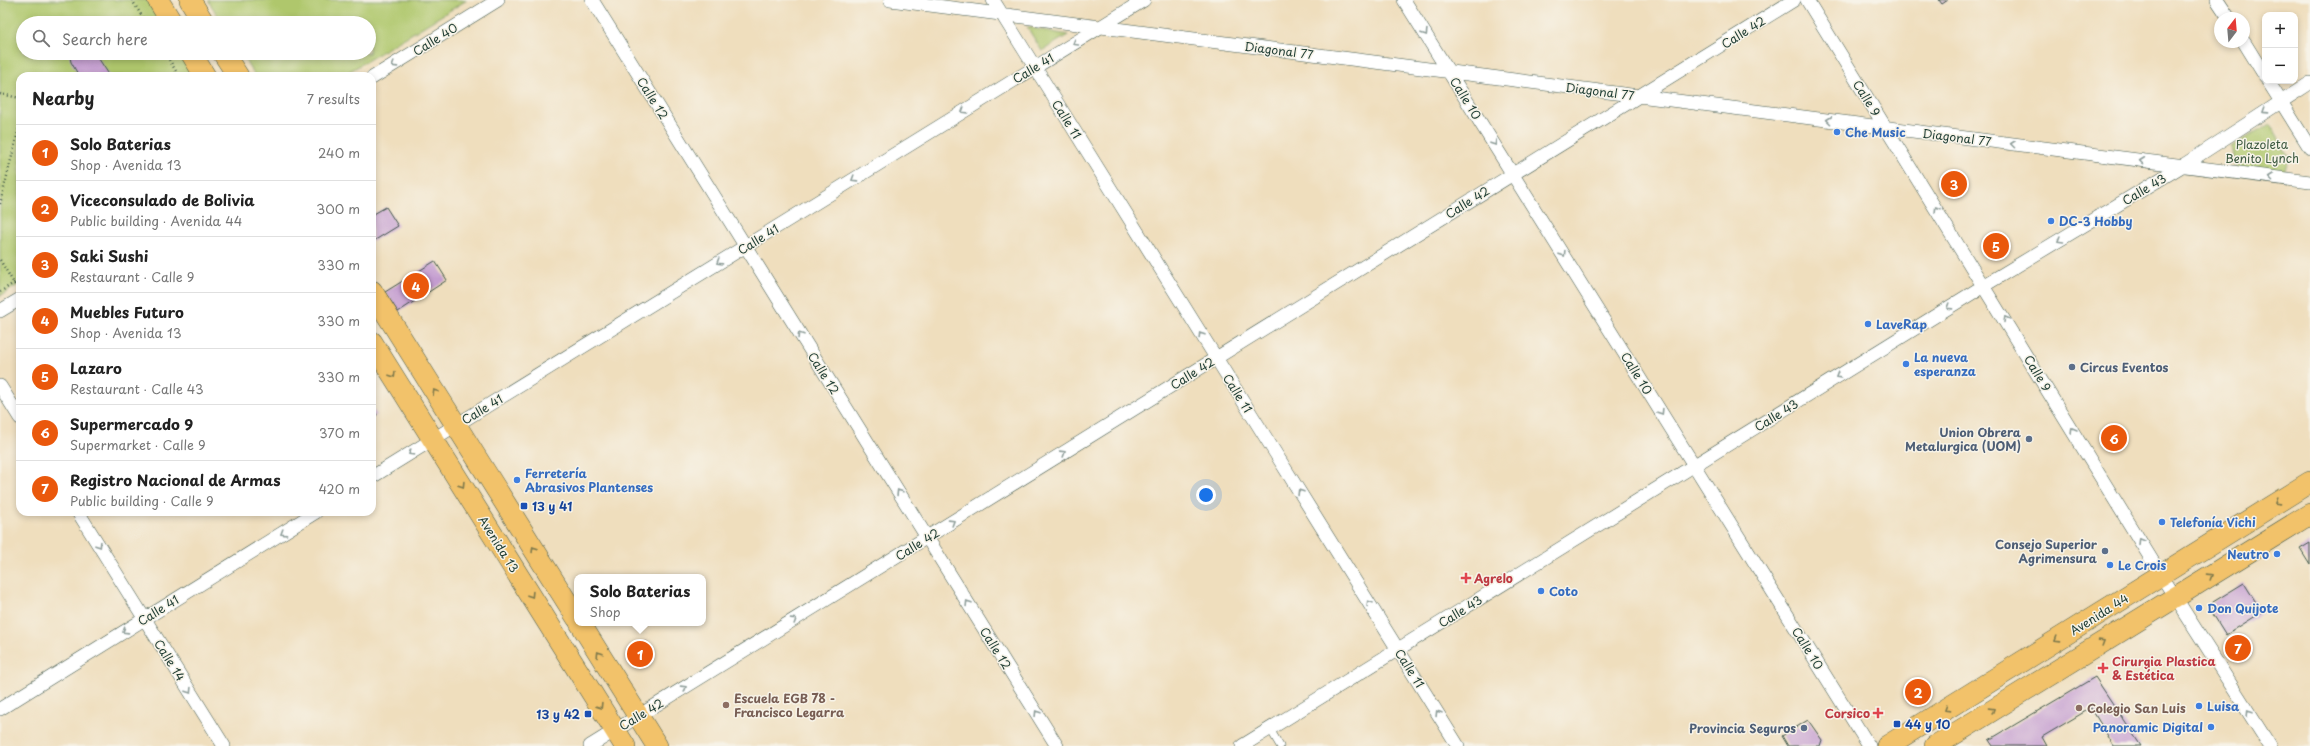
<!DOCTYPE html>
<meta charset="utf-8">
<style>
body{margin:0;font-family:"Playpen Sans",sans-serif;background:#f6f6f6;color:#222}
.controls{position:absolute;right:12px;top:12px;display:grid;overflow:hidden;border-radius:8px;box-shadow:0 2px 6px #0003}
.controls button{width:36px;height:36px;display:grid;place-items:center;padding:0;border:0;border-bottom:1px solid #e0e0e0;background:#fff;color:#222;font:20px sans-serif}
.compass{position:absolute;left:2214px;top:12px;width:36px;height:36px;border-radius:50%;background:#fff;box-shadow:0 2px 6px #0003;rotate:16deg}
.you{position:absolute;left:1206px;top:495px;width:14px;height:14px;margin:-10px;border:3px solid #fff;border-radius:50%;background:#1a73e8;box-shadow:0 0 0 6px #1a73e833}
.badge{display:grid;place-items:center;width:26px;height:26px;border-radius:50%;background:#ea580c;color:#fff;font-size:13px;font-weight:700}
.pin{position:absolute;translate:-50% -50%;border:2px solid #fff;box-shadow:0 1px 4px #0006}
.popup{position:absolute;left:574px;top:574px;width:132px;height:52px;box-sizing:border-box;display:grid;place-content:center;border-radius:8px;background:#fff;filter:drop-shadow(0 1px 3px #0005);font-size:13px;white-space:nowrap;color:#767676}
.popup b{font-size:15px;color:#222}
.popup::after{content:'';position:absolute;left:50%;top:100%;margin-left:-8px;border:8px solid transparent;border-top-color:#fff}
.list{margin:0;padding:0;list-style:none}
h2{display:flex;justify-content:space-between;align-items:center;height:52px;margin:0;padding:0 16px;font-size:17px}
h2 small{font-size:13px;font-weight:400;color:#767676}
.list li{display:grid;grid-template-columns:26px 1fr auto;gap:12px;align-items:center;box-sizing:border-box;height:56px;padding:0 16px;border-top:1px solid #e0e0e0}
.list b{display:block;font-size:15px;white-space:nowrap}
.list p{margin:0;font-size:13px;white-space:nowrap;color:#767676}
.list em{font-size:13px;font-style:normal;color:#767676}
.icon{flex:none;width:22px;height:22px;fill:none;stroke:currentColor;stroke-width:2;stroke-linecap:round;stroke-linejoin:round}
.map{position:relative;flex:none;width:2310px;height:746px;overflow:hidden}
.search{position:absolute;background:#fff;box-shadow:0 2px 6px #0003;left:16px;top:16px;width:360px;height:44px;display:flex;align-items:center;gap:10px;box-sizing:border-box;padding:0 14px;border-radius:22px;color:#767676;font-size:15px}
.panel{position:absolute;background:#fff;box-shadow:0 2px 6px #0003;left:16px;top:72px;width:360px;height:444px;border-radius:12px}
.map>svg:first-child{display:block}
.green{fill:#afc76c;stroke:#678250}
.building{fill:#c49dd0}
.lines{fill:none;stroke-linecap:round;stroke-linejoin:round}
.service-casing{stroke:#3e5549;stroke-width:8}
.minor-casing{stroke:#3e5549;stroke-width:14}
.primary-casing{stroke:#3e5549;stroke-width:22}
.path{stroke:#3e5549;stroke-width:2.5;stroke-dasharray:1 3;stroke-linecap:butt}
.service{stroke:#fff;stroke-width:7}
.minor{stroke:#fff;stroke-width:13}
.primary{stroke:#f2c26a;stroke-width:21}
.oneway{stroke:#8f9e9a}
.oneway2{stroke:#7e794c}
.shop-dot{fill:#3f7fe0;stroke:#f7f3e8;stroke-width:1.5}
.service-dot{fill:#5c6f8a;stroke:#f7f3e8;stroke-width:1.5}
.transit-dot{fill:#1a4fb4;stroke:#f7f3e8;stroke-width:1.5}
.health-dot{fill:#e0444e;stroke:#f7f3e8;stroke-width:1.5}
.education-dot{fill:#8d6e63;stroke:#f7f3e8;stroke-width:1.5}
.labels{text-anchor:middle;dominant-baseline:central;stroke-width:3;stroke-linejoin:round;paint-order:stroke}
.street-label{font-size:12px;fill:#1f3d34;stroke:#f7f3e8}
.shop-label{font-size:12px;font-weight:bold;fill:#366cbe;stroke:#f7f3e8;text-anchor:start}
.park-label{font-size:12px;fill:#3c593f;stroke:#f7f3e8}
.service-label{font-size:12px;font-weight:bold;fill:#4e5e75;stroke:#f7f3e8;text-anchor:end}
.transit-label{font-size:12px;font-weight:bold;fill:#164399;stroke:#f7f3e8;text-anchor:start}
.health-label{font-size:12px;font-weight:bold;fill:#be3a42;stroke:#f7f3e8;text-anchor:start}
.education-label{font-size:12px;font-weight:bold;fill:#785e54;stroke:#f7f3e8;text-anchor:start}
</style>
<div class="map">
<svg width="2310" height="746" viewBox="0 0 2310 746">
<rect width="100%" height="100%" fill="#f7f3e8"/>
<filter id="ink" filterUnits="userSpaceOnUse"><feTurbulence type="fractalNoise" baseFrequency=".025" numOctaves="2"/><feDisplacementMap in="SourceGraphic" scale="8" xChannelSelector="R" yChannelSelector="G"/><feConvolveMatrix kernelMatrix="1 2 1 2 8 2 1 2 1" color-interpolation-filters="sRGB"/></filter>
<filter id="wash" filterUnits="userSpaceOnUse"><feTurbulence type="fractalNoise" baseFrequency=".012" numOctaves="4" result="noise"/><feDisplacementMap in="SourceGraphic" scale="16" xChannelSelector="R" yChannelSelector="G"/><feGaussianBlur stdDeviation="0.9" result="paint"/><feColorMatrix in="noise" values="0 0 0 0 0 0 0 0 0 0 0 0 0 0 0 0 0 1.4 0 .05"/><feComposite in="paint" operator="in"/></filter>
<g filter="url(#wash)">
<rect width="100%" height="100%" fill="#efdebd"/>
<path class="green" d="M0,0H147L162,23H23V53H181L195,76H20V284L0,296Z
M208,0H467L342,76H255L241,53H369V23H222Z
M1027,27L1068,35L1042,51Z
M2270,124L2289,157L2284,173L2235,167L2231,146Z"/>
<g id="blocks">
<path class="building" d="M1939,0H1948L1942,4Z
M69,53H102L97,56L110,76H79L71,62Z
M386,207L398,226L372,242V215Z
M435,261L447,280L398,312L385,292Z
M372,408L377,415L372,418Z
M2310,543V565L2300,549Z
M2244,583L2262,612L2226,635L2211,611L2213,602Z
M646,641L654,653L634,666L626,654Z
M2095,677L2141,746H2114L2091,708L2042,737L2047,746H1993L1989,740Z
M1808,720L1822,740L1820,746H1788L1782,736Z"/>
</g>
</g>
<g filter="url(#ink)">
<use href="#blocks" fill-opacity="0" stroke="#3e5549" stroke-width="1"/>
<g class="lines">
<g class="service-casing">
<path id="service" d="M1270,729L1280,746"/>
</g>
<g class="minor-casing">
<path id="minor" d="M592,0L1057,746
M890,0L2310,182
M993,0L1458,746
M1404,0L1869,746
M1807,0L2161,575L2270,746
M2217,0L2229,18
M2244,42L2265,76
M372,78L498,0
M2268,81L2310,148
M0,311L20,299
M0,386L20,418
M372,477L1144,0
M78,512L224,746
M0,709L316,512
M590,746L1794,0
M1242,746L1985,285L2182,166L2310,83"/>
</g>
<g class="primary-casing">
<path id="primary" d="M158,0L172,23
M190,0L204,23
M191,53L205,76
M223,53L238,76
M372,291L577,618
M372,342L625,746
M580,623L657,746
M1887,746L2310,482
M1935,746L2310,514"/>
</g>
<path class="path" d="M132,0L146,23
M165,53L179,76
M0,94L20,98
M0,204L20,124
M0,260L15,285
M0,292L20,279"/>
<use href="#service" class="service"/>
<use href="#minor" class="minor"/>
<use href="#primary" class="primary"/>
</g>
<defs><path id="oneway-chevron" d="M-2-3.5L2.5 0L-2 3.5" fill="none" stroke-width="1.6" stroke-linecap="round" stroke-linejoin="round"/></defs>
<g class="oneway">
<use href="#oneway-chevron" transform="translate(1425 33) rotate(58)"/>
<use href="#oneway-chevron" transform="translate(1075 43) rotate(149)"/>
<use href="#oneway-chevron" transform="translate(394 65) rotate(148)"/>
<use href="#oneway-chevron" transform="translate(964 111) rotate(148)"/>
<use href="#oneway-chevron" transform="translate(2265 111) rotate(147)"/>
<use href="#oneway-chevron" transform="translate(1829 120) rotate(-173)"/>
<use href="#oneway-chevron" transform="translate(1494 143) rotate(58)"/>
<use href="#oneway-chevron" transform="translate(2013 144) rotate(-173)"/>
<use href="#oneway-chevron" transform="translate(2142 161) rotate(-173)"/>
<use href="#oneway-chevron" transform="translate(2271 177) rotate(-173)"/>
<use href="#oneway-chevron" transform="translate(854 179) rotate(148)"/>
<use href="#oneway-chevron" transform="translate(1937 209) rotate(-122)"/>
<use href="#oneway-chevron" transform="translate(2060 240) rotate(149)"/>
<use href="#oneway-chevron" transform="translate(1563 254) rotate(58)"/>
<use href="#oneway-chevron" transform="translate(719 262) rotate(148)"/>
<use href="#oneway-chevron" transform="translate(1949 307) rotate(148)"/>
<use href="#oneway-chevron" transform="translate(2006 319) rotate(-121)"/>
<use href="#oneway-chevron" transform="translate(800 335) rotate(-122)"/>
<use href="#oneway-chevron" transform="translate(1201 335) rotate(-122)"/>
<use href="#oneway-chevron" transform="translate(1838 376) rotate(148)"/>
<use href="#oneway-chevron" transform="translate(1661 412) rotate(58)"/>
<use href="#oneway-chevron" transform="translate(2073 430) rotate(-121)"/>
<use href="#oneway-chevron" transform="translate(411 453) rotate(148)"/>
<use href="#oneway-chevron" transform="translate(1063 453) rotate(-32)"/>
<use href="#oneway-chevron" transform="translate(899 492) rotate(-122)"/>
<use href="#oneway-chevron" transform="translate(1300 492) rotate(-122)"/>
<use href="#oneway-chevron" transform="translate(952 522) rotate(-32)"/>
<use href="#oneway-chevron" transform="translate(283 533) rotate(148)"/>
<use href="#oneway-chevron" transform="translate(2141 541) rotate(-121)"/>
<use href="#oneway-chevron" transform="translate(99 545) rotate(58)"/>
<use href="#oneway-chevron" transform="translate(968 603) rotate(-122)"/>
<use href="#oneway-chevron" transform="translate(1369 603) rotate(-122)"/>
<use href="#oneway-chevron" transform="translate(794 620) rotate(-32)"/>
<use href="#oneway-chevron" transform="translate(125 631) rotate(148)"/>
<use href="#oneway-chevron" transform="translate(684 688) rotate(-32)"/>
<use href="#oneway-chevron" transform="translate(189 691) rotate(58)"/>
<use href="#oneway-chevron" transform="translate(1037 713) rotate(-122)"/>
<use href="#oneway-chevron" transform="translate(1438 713) rotate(-122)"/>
<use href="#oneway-chevron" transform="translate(2249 713) rotate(-122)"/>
</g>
<g class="oneway2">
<use href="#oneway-chevron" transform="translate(393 375) rotate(58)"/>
<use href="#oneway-chevron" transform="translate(435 392) rotate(-122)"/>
<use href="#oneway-chevron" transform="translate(462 485) rotate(58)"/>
<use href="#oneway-chevron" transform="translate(2277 502) rotate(148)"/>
<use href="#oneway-chevron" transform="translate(534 549) rotate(-122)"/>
<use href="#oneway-chevron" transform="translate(2210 576) rotate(-32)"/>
<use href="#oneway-chevron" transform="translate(531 595) rotate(58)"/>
<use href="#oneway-chevron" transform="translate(2057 640) rotate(148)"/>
<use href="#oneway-chevron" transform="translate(2102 642) rotate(-32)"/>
<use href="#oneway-chevron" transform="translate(599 654) rotate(-122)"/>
<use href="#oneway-chevron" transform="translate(600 706) rotate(58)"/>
<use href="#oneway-chevron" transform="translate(1947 709) rotate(148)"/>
<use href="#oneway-chevron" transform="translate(1992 710) rotate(-32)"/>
</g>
</g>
<g class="shop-dot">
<circle cx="1837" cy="132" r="4"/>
<circle cx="2051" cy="221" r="4"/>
<circle cx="1868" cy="324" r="4"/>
<circle cx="1906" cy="364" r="4"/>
<circle cx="517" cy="480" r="4"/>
<circle cx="2162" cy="522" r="4"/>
<circle cx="2277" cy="554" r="4"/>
<circle cx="2110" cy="565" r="4"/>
<circle cx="1541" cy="591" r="4"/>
<circle cx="2199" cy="608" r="4"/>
<circle cx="2199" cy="706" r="4"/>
<circle cx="2211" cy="727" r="4"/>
</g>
<g class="service-dot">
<circle cx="2072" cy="367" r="4"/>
<circle cx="2029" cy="439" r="4"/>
<circle cx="2105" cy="551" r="4"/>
<circle cx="1804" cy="728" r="4"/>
</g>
<g class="transit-dot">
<rect x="520" y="502" width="8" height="8" rx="2"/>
<rect x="584" y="710" width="8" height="8" rx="2"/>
<rect x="1893" y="720" width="8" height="8" rx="2"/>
</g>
<g class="health-dot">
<path d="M1464 572h4v4h4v4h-4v4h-4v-4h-4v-4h4z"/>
<path d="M2101 662h4v4h4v4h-4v4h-4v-4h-4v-4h4z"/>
<path d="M1876 707h4v4h4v4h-4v4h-4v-4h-4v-4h4z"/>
</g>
<g class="education-dot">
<circle cx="726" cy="705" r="4"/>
<circle cx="2079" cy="708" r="4"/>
</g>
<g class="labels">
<g class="street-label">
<text transform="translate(1743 32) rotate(-32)">Calle 42</text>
<text transform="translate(435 39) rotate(-32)">Calle 40</text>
<text transform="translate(1279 50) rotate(7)">Diagonal 77</text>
<text transform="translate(1033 68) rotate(-31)">Calle 41</text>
<text transform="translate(1600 91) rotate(7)">Diagonal 77</text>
<text transform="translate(653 98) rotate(58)">Calle 12</text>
<text transform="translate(1466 98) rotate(58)">Calle 10</text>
<text transform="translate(1867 98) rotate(58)">Calle 9</text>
<text transform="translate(1067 119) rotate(58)">Calle 11</text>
<text transform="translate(1957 137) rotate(7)">Diagonal 77</text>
<text transform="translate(2144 189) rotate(-31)">Calle 43</text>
<text transform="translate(1467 202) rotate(-32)">Calle 42</text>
<text transform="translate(758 239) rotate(-32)">Calle 41</text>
<text transform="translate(824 373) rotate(58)">Calle 12</text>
<text transform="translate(1192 373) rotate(-32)">Calle 42</text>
<text transform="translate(1637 373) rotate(58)">Calle 10</text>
<text transform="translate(2038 373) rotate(59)">Calle 9</text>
<text transform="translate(1238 393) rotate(58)">Calle 11</text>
<text transform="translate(482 409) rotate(-31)">Calle 41</text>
<text transform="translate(1776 415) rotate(-32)">Calle 43</text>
<text transform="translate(499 544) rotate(58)">Avenida 13</text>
<text transform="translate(917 544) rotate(-32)">Calle 42</text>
<text transform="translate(158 610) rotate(-32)">Calle 41</text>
<text transform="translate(1460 611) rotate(-32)">Calle 43</text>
<text transform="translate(2099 614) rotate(-32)">Avenida 44</text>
<text transform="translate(996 648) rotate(58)">Calle 12</text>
<text transform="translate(1808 648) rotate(58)">Calle 10</text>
<text transform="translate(170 660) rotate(58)">Calle 14</text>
<text transform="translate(1410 668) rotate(58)">Calle 11</text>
<text transform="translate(641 714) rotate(-31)">Calle 42</text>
</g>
<g class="shop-label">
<text x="1845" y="132">Che Music</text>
<text x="2059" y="221">DC-3 Hobby</text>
<text x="1876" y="324">LaveRap</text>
<text x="1914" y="357">La nueva<tspan x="1914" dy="14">esperanza</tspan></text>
<text x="525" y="473">Ferretería<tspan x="525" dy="14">Abrasivos Plantenses</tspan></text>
<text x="2170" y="522">Telefonía Vichi</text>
<text x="2269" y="554" text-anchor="end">Neutro</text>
<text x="2118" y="565">Le Crois</text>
<text x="1549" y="591">Coto</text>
<text x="2207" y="608">Don Quijote</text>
<text x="2207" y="706">Luisa</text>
<text x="2203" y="727" text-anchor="end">Panoramic Digital</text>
</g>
<g class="park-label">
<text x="2262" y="144">Plazoleta<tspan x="2262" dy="14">Benito Lynch</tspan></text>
</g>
<g class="service-label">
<text x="2080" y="367" text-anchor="start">Circus Eventos</text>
<text x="2021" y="432">Union Obrera<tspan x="2021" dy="14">Metalurgica (UOM)</tspan></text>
<text x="2097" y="544">Consejo Superior<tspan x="2097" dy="14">Agrimensura</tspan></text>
<text x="1796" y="728">Provincia Seguros</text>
</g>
<g class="transit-label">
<text x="532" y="506">13 y 41</text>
<text x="580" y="714" text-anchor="end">13 y 42</text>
<text x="1905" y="724">44 y 10</text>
</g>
<g class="health-label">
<text x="1474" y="578">Agrelo</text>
<text x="2112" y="661">Cirurgia Plastica<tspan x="2112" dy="14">&amp; Estética</tspan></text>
<text x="1870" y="713" text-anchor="end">Corsico</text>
</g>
<g class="education-label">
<text x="734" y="698">Escuela EGB 78 -<tspan x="734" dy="14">Francisco Legarra</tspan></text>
<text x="2087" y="708">Colegio San Luis</text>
</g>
</g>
</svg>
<div class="controls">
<button>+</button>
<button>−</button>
</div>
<svg class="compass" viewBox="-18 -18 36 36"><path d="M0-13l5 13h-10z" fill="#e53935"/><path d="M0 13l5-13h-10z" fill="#767676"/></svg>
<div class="you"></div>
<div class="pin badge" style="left:640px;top:654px">1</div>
<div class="popup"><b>Solo Baterias</b>Shop</div>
<div class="pin badge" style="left:1918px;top:692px">2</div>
<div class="pin badge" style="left:1954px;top:184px">3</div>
<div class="pin badge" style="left:416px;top:286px">4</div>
<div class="pin badge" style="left:1996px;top:246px">5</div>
<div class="pin badge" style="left:2114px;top:438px">6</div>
<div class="pin badge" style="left:2238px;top:648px">7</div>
<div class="search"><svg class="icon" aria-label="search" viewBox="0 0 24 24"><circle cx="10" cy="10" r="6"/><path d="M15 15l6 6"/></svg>Search here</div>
<section class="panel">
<h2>Nearby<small>7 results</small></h2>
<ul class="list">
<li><span class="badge">1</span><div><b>Solo Baterias</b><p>Shop · Avenida 13</p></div><em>240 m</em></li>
<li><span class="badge">2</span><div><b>Viceconsulado de Bolivia</b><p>Public building · Avenida 44</p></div><em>300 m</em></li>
<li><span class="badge">3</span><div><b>Saki Sushi</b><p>Restaurant · Calle 9</p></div><em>330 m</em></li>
<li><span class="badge">4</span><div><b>Muebles Futuro</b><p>Shop · Avenida 13</p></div><em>330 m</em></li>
<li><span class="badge">5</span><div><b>Lazaro</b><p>Restaurant · Calle 43</p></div><em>330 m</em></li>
<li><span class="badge">6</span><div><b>Supermercado 9</b><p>Supermarket · Calle 9</p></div><em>370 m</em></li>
<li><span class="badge">7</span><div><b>Registro Nacional de Armas</b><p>Public building · Calle 9</p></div><em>420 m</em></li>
</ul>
</section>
</div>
